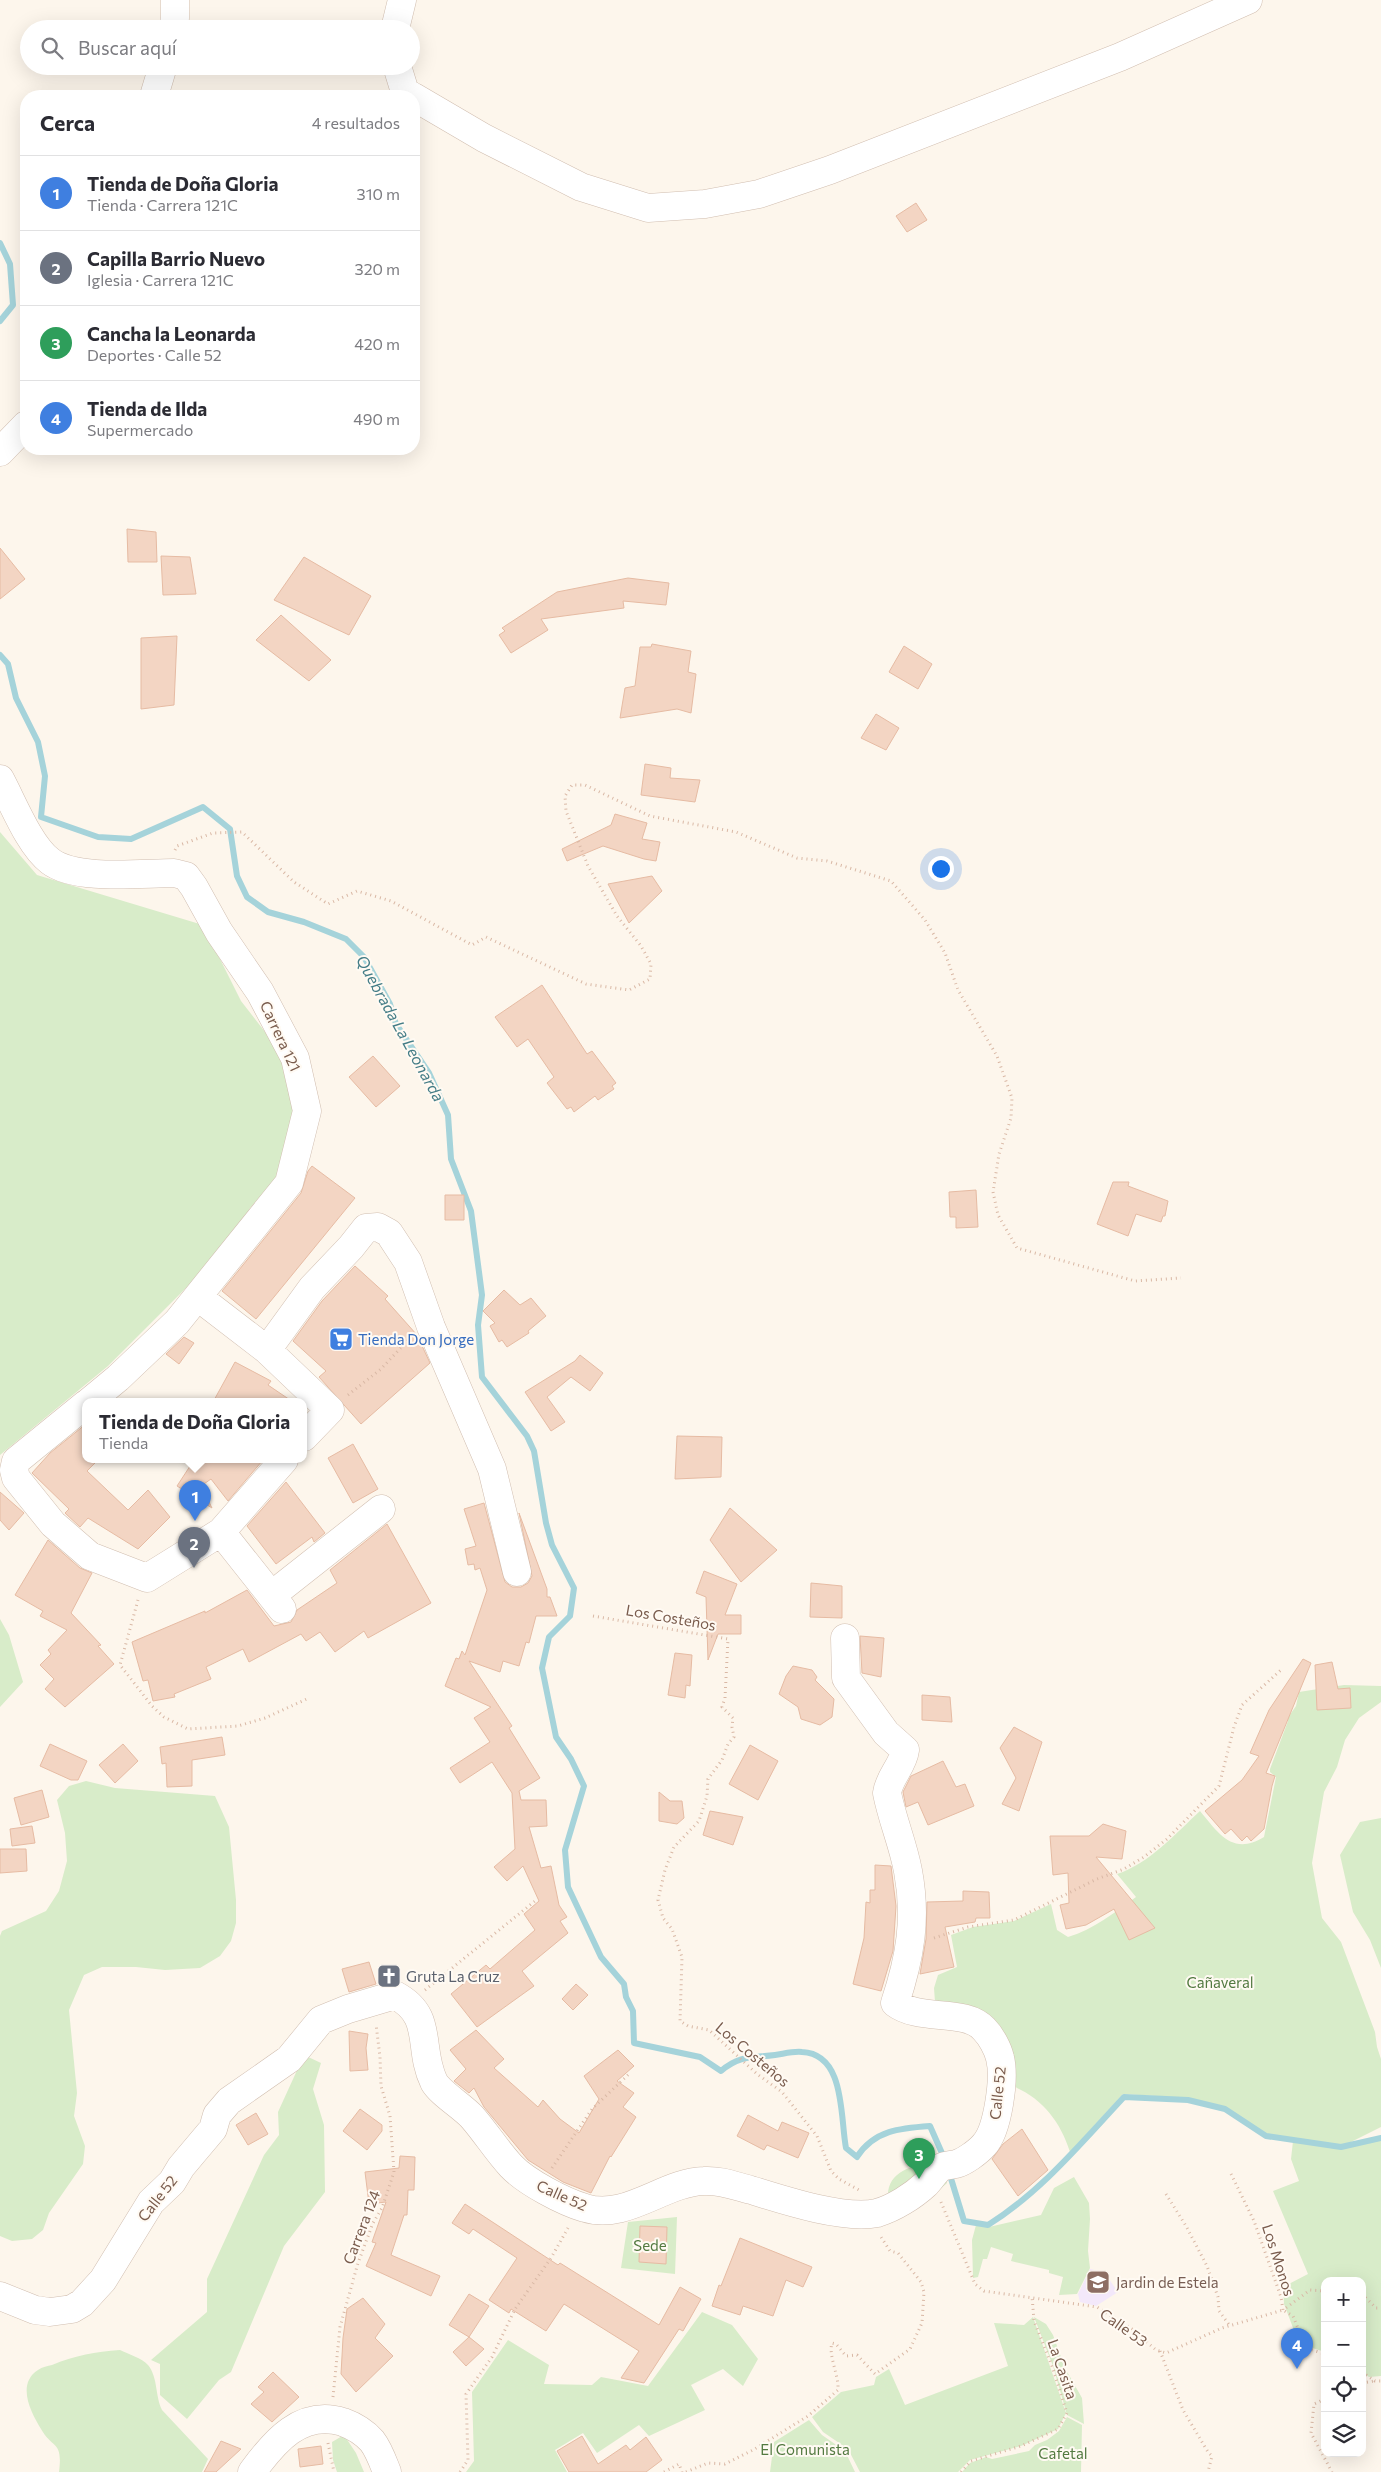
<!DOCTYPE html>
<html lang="es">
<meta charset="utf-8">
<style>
body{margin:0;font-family:Commissioner,sans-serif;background:#f2f2f3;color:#2b2b33}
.controls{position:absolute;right:15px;bottom:15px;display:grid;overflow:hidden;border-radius:10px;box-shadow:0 5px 20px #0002}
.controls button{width:45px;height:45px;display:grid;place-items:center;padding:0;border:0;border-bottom:1px solid #e1e1e2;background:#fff;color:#2b2b33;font:25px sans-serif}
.you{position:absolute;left:940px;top:868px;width:18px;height:18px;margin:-12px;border:4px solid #fff;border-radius:50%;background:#1a73e8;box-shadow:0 0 0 8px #1a73e833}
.badge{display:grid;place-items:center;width:32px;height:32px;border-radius:50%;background:#111827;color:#fff;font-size:16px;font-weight:700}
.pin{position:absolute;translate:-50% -41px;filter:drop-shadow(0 1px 2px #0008)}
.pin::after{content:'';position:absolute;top:26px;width:18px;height:15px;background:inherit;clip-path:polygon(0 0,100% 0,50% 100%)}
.popup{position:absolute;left:82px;top:1398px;width:225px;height:65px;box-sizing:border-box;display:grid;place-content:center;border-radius:10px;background:#fff;filter:drop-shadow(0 1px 4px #0005);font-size:16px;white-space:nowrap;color:#7c7c81}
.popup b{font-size:19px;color:#2b2b33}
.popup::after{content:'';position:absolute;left:50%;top:100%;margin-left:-10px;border:10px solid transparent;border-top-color:#fff}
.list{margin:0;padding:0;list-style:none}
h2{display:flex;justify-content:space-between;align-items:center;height:65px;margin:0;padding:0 20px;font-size:21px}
h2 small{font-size:16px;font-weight:400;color:#7c7c81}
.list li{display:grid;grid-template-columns:32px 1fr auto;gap:15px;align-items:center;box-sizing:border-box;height:75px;padding:0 20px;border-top:1px solid #e1e1e2}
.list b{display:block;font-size:19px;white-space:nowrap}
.list p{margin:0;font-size:16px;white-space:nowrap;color:#7c7c81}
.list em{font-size:16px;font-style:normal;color:#7c7c81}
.icon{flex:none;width:28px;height:28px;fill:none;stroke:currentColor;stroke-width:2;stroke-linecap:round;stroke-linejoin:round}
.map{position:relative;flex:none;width:1381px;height:2472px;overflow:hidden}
.search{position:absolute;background:#fff;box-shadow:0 5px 20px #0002;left:20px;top:20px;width:400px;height:55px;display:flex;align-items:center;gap:12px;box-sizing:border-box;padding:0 18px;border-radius:28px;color:#7c7c81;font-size:19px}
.panel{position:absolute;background:#fff;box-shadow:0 5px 20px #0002;left:20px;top:90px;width:400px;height:365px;border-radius:20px}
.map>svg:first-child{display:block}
.education{fill:#f3e8fa}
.green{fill:#d8ecc9}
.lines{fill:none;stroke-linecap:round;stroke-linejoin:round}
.stream{stroke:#a5d3da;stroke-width:6}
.building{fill:#f3d5c3;stroke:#e6bba3}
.minor-casing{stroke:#d1beb0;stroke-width:29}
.path{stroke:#d9b8a5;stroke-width:3;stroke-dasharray:1 4;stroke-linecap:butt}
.minor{stroke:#fff;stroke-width:28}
.labels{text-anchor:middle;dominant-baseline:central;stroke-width:4;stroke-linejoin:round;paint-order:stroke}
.street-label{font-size:15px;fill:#7a5c4d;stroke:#fffaf3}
.shop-label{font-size:15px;fill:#366cbe;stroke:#fffaf3;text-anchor:start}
.worship-label{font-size:15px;fill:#5b616d;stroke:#fffaf3;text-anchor:start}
.park-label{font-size:15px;fill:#537a41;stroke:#fffaf3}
.education-label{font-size:15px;fill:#785e54;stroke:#fffaf3;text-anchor:start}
.water-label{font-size:16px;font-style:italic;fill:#437c86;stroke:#fffaf3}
</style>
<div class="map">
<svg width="1381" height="2472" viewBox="0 0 1381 2472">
<rect width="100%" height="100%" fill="#fdf6ec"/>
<path class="education" d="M1090,2269L1104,2272L1118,2292L1096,2306L1080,2302L1078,2294Z"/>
<path class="green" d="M0,832L37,875L203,925L241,1001L287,1060L296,1116L278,1177L250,1208L229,1243L202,1272L108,1366L0,1455Z
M0,1619L9,1635L23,1682L0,1707Z
M1344,1685L1381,1686V1702L1359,1718L1345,1740L1337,1767L1324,1792L1312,1863L1322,1918L1341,1942L1375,2032L1377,2047L1381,2059V2127L1341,2147L1266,2134L1224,2107L1189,2098L1123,2094L1070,2152C1059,2117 1037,2092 1001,2082V2055L935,2002L934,1988L938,1975L957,1967L951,1935L973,1927L1014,1921L1051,1904L1057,1930L1068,1937C1094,1929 1114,1913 1136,1897L1117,1874C1149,1864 1176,1833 1200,1811C1219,1834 1233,1856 1264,1837L1276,1777L1270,1772V1769L1288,1721L1287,1719L1296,1706L1299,1692Z
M86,1781L115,1788L215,1796L229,1827L236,1900V1923L231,1941L220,1956L200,1968L165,1970L136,1967H102L84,1975L69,2010L77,2093L74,2116L85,2146L83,2164L49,2213L43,2230L32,2239L12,2241L0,2236V1936L2,1931L46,1911L59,1891L67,1861L65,1833L57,1800L69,1786Z
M1381,1818V1968L1370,1940L1353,1912L1340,1855L1360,1822Z
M304,2055L321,2063L313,2089L324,2125L325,2192L284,2246L231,2372L219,2380L187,2419L160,2395V2364L151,2360L207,2312V2279L264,2155L279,2135L278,2112Z
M1381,2139V2376L1369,2377L1362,2372V2281H1325V2352L1300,2344L1298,2341L1284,2304L1283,2287L1308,2274L1273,2191L1299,2181L1291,2159L1293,2141L1341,2148Z
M933,2160L943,2167L947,2183L938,2191L888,2197C887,2171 912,2167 933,2160Z
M1074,2177L1089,2203L1090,2219L1088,2251L1090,2268L1077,2294L1059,2295L1063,2277L1049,2273V2270L1011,2261L1013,2254L991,2247L987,2259H983L978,2277L973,2278L972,2240L976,2225L989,2227L1041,2215L1054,2188Z
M677,2217L675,2274L621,2268L628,2222Z
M702,2312L732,2325L758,2359L743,2386L723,2369L691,2385L705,2410L649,2436L639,2425L597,2453L583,2433L555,2450L567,2472H466L474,2461L472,2392L508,2340L549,2365L544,2384L592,2385L601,2377L648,2386Z
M1033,2317L1066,2413L1058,2429L1021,2446L970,2460L958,2472H860L848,2449L823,2432L812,2417L841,2392L874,2385L876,2377L889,2369L905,2405L1008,2366L994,2323L1024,2325Z
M1034,2317L1046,2324L1053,2335L1065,2368L1082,2398L1084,2424L1067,2415L1053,2366Z
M120,2350C128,2354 142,2358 148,2365C158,2377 155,2396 162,2410L208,2459L202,2472H59C63,2440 53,2450 41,2429C31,2413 16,2384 38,2370C42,2367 48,2366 52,2365C76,2355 95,2352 120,2350Z
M1067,2417L1082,2425L1081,2472H962L970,2463L986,2457L992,2459L1029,2451L1035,2445L1047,2440L1059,2431Z
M809,2420L822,2435L845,2451L855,2472H770L774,2442Z
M344,2435L356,2453L364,2472H337L333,2460L332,2442Z"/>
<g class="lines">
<path class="stream" d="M0,243L10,264L13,305L0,321
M0,655L8,664L16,698L38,742L45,776L41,817L98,837L131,839L203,807L230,829L237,876L247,897L268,912L304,922L346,939L364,957L390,1004L396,1024L429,1073L448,1115L451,1159L471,1211L482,1295L478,1325L482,1377L527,1436L534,1451L546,1523L552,1545L574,1588L570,1616L549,1637L542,1668L556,1737L571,1759L584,1786L565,1850L568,1887L601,1957L624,1984L626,1997L633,2011L634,2043L700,2057L721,2071C740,2055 752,2058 775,2055C783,2054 793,2051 802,2052C846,2054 840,2118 846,2148L857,2157C874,2130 901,2128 930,2126L945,2160
M949,2172L964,2221L988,2225C1041,2192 1082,2142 1124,2097L1188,2100L1225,2109L1266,2136L1341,2147L1381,2138"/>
</g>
<path class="building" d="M916,203L927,220L907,232L896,216Z
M127,529L156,532L157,562H128Z
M0,548L25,579L0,599Z
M161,556L190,557L196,594L163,595Z
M304,557L371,596L349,635L274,600Z
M628,578L669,583L666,605L623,601L624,608L541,619L548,630L511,653L499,635L505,631L502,628L557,592Z
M281,615L331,660L309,681L256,640Z
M177,636L174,705L141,709V638Z
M652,644L691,651L688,672L696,674L691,713L677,709L620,718L625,688L635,686L640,647H651Z
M904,646L932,664L918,689L889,672Z
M876,714L899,728L886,750L861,738Z
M645,764L671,768L670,778L700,780L695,802L641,795Z
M615,814L647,823L642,839L660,842L656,861L644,859L603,846L567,861L562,849L611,825Z
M652,876L662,891L629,923L608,884Z
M542,985L587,1054L592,1051L616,1083L612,1086L614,1089L598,1100L595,1096L574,1112L571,1107L567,1109L547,1083L554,1077L528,1039L517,1047L495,1017Z
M373,1056L400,1086L376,1107L349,1077Z
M312,1166L355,1198L256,1319L222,1291L301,1193L308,1171Z
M1113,1182H1129L1128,1186L1168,1201L1165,1216H1163L1161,1222L1136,1214L1128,1236L1097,1224Z
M976,1190L978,1227L956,1228V1217H950L949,1192Z
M445,1195H464V1220H445Z
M355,1266L388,1296L385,1299L417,1335L430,1363L361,1424L319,1377L326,1371L293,1341L322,1301Z
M504,1290L520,1305L531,1298L546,1316L528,1331L529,1333L507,1347L502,1340L499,1342L490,1326L495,1323L483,1311Z
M184,1337L194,1343L179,1364L166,1354Z
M580,1355L603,1373L590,1391L571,1377L547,1397L565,1422L551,1431L525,1392L575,1361Z
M235,1362L271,1381L268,1385L293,1402H213Z
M86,1424V1460H98L87,1471L128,1510L148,1490L170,1517L138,1549L88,1518L80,1527L65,1513L69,1509L32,1473L50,1453Z
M677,1436L722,1437L721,1477L675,1479Z
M353,1444L378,1489L353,1503L328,1458Z
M194,1460H263L228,1501L211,1479L201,1486L212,1508L177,1486Z
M286,1482L325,1533L314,1542L312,1537L276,1564L247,1526Z
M0,1492L24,1513L9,1530L0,1520Z
M484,1503L505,1582L512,1587H521L528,1583L532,1576L519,1513L547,1589V1597H550L557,1616H536L529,1643L526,1642L519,1666L503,1661L500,1672L469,1661L512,1726L509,1728L540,1778L519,1791L521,1800H546L547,1826L529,1827L541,1868L551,1866L559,1905L567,1917L560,1921L568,1933L522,1971L534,1986L477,2027L451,1994L486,1965L490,1969L535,1930L524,1914L539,1901L523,1866L507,1881L494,1867L515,1849L512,1793L492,1762L460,1783L450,1768L490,1742L474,1718L491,1707L445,1686L456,1658L459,1659L462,1651L465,1655L487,1590L480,1568L475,1570L474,1564L468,1565L465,1549L476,1546L464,1509Z
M730,1508L777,1550L741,1582L710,1540Z
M387,1524L431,1603L368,1638L364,1631L335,1652L320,1632L306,1641L301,1634L249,1662L243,1649L206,1667L211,1679L174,1694L175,1697L153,1701L148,1680L143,1681L132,1642L205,1611V1613L247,1590L274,1626L291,1622L297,1610L337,1583L330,1570Z
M48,1540L80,1568L92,1573L71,1613L101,1645L98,1646L114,1664L65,1707L45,1689L54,1679L40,1665L51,1654L48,1650L67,1630L40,1616L43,1611L15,1595Z
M704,1571L737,1584L725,1615H741V1634H718L708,1660L706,1597L696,1593Z
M811,1583L842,1586V1618L810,1617Z
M860,1636L884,1638L881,1677L862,1673Z
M675,1653L692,1655L690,1686L686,1685L685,1698L668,1695Z
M1303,1659L1311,1663L1266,1773L1275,1776L1272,1786L1264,1829L1251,1841L1247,1836L1242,1841L1231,1829L1225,1834L1205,1811L1242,1780L1259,1756L1250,1753L1269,1710Z
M1332,1662L1338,1689L1350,1688L1351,1708L1317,1710L1315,1665Z
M793,1666L812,1670L817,1677L815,1680L834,1699L832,1717L820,1725L801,1719L798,1707L779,1694L786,1676Z
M922,1695L950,1697L952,1722L922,1720Z
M1014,1727L1042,1742L1019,1811L1002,1804L1016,1778L1000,1748Z
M222,1737L225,1755L192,1760V1786L167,1787L166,1763L162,1764L160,1747Z
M50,1744L87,1761L78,1780H71L40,1766Z
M123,1744L138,1761L115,1783L99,1765Z
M750,1745L778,1761L758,1800L729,1784Z
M943,1761L956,1787L965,1784L974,1806L928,1825L918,1802L906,1807L903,1792L911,1776Z
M42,1790L49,1817L21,1825L14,1798Z
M659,1792L670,1801H682L684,1818L677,1824L659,1821Z
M710,1811L743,1817L733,1845L703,1835Z
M1103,1824L1126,1831L1122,1859L1096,1857L1155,1928L1129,1940L1114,1909L1086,1925L1066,1929L1060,1905L1069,1903L1068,1873L1053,1875L1050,1836H1089Z
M32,1826L35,1843L12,1846L10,1829Z
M0,1849H26L27,1871L0,1873Z
M875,1865L891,1866L896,1906L893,1951L881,1991L853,1984L864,1938L866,1902L870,1903V1890H875Z
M963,1891L989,1892L990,1918H976L975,1922L945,1927L954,1967L920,1974L926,1939L927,1902L963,1901Z
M369,1962L376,1984L349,1992L342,1969Z
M576,1984L588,1995L573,2010L562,1999Z
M476,2030L504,2059L494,2068L538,2107L543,2100L560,2119L579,2133L599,2099L584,2076L618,2050L634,2066L617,2081L634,2093L623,2107L636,2117L611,2157L610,2156L591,2193L563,2182L528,2160L484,2107L474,2088L469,2093L454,2081L466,2069L450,2050Z
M349,2031L368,2034L366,2048L368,2070L350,2071Z
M360,2109L382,2125V2131L367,2150L343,2131Z
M256,2113L268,2134L248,2145L236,2125Z
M748,2115L778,2131L782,2122L809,2133L798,2158L767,2145L764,2150L737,2136Z
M1022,2129L1048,2170L1018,2196L992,2159L1003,2144Z
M400,2156L415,2157L414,2190H408L407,2215H404L391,2255L440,2276L431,2296L366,2266L376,2243L372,2242L386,2202L369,2204L365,2172L399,2168Z
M465,2204L558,2265L560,2263L659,2325L680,2287L701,2299L683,2331L679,2329L644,2383L621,2378L639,2351L564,2304L546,2331L511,2309L509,2313L489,2300L517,2258L473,2229L469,2234L452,2223Z
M640,2226L667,2227L666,2264L639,2262Z
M740,2238L812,2267L803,2287L786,2280L773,2316L743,2306L740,2315L712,2306L719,2285L721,2286Z
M469,2294L489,2306L469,2337L449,2325Z
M363,2298L385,2324L375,2338L393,2356L356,2392L341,2374L343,2338L347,2309Z
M469,2337L484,2349L466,2366L453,2352Z
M273,2372L299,2397L272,2422L251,2404L264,2392L258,2387Z
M582,2436L598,2464L626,2445L630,2450L646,2437L662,2460L646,2472H569L557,2451Z
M221,2441L241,2449L216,2472H204Z
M321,2446L323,2464L300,2467L298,2449Z"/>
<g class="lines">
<g class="minor-casing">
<path id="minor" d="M173,29L175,18V0
M395,29L402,0
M397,66L405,92L412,96
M154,96L163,66
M414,97L484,138L581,187L648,208L705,204L759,194L830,170L1120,57L1248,0
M0,452L26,425
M0,779C13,803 29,845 50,861C76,881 141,873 174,873L186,876L194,887L219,932L260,992L295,1058L307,1111L289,1183L177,1322L118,1378L89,1402
M198,1297L267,1350L330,1410L304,1437
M267,1350L312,1288L351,1247L366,1228L378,1227L389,1233L408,1262L431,1327L492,1469L517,1572
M86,1404L16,1461L14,1470L16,1478L53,1524L90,1556L147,1578L221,1532L284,1460
M221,1532L282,1609
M272,1595L381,1509
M0,2296L35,2310L50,2312L72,2309L82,2303L103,2280L151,2202L172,2182L181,2167L213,2129L217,2115L229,2101L289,2059L321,2020L348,2009L395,1995C435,2016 417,2047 434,2082C440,2093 463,2107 472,2117C486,2133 497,2151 511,2166C526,2182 564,2202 585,2208C626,2221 664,2182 704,2181C721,2180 735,2186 751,2190C783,2200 844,2220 877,2213C894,2208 913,2196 926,2184C931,2179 936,2170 942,2167C946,2165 952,2165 956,2164C964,2162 978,2152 984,2145C998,2130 1005,2078 1000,2058C998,2049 991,2036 984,2029C965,2008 920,2022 895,2003C910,1958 917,1918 908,1871C903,1844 892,1819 887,1793C889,1777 903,1766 905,1750L886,1733L846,1678L845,1638
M252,2472C274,2442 301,2409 343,2422C354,2426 364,2432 372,2441C379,2450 383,2462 387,2472"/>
</g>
<path class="path" d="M175,850L177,846L213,833L242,832L294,882L328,904L357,891L391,901L472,945L486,937L586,984L629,990L650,979L651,964L641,946L617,916L588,866L566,811L565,796L572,785H585L650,816L736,832L797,858L827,861L891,881L925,920L945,953L958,990L997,1056L1012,1098L1011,1118L999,1154L993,1192L998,1215L1017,1248L1135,1281L1181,1278
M348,1395L381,1369L411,1337
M138,1600L120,1665L152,1706L164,1717L188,1729L238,1726L265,1718L309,1698
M593,1616L728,1639L725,1698L722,1707L733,1718L732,1727L734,1737L728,1744L722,1760L708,1779L707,1796L699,1821L674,1847L665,1870L658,1900L663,1918L672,1929L682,1957L680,2021L688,2026L709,2030L757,2074L782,2092L817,2136L831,2171L839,2179L859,2190
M934,1938L968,1927L1014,1920L1097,1879L1124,1869L1144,1857L1167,1839L1219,1786L1234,1727L1242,1705L1281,1670
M425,1990L535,1901
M552,2168L592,2109L630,2073
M1231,2174L1254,2221L1281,2297L1283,2310L1310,2290L1325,2291
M1166,2194L1186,2226L1207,2266L1218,2297L1219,2311L1230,2326
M941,2202L975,2284L984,2291L1097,2307L1132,2329L1156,2350L1166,2353L1222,2328L1283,2310L1293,2316L1306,2348L1325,2354
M1362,2294L1376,2308H1381
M1160,2351L1183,2410L1208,2452L1212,2456L1208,2472
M1362,2372L1375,2381H1381
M1362,2383L1374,2381
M333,2397L340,2327L358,2263L373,2223L382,2208L394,2172L390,2116L381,2086L380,2057L376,2024
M1325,2399L1314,2404L1311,2433L1332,2472
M328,2443L334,2472
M460,2472L468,2460L466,2394L492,2357L515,2309L551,2258L568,2228
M664,2472L679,2464L682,2472
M686,2472L708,2463L725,2464L753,2450L808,2416L838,2390C839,2375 828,2355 832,2343L836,2344L846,2356L857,2355L875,2374L910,2349L922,2323L924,2292L921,2282L898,2253L890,2251L881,2237
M961,2472L971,2461L1021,2446L1058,2429L1067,2413L1052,2366L1034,2321L1032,2296"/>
<use href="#minor" class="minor"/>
</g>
<defs>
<g id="supermarket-square" transform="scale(1.25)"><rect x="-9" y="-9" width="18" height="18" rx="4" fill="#3f7fe0" stroke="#fffaf3"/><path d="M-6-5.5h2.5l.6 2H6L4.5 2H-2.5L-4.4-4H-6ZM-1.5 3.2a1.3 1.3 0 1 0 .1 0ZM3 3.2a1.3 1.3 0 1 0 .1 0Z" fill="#fff"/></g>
<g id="church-square" transform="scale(1.25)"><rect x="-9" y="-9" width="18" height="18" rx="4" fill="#6b7280" stroke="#fffaf3"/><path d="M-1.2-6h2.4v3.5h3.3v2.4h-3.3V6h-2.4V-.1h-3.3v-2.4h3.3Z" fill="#fff"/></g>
<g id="school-square" transform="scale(1.25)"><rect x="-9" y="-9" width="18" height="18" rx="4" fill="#8d6e63" stroke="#fffaf3"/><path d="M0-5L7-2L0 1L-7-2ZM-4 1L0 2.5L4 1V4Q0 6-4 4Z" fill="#fff"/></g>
</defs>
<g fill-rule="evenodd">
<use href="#supermarket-square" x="341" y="1339"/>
<use href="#church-square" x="389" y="1976"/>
<use href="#school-square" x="1098" y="2282"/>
</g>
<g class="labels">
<g class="street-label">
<text transform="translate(281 1036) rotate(65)">Carrera 121</text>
<text transform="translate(671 1617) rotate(10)">Los Costeños</text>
<text transform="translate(753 2054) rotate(40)">Los Costeños</text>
<text transform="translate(997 2093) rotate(-84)">Calle 52</text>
<text transform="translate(562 2195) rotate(24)">Calle 52</text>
<text transform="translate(157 2198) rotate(-52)">Calle 52</text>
<text transform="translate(361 2227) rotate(-69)">Carrera 124</text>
<text transform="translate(1279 2260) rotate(72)">Los Monos</text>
<text transform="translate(1124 2327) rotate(35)">Calle 53</text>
<text transform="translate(1063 2369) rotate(71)">La Casita</text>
</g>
<g class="shop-label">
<text x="358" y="1339">Tienda Don Jorge</text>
</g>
<g class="worship-label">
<text x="406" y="1976">Gruta La Cruz</text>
</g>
<g class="park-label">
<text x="1220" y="1982">Cañaveral</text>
<text x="650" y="2245">Sede</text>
<text x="805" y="2449">El Comunista</text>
<text x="1063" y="2453">Cafetal</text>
</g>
<g class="education-label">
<text x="1116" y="2282">Jardin de Estela</text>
</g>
<g class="water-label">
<text transform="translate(401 1028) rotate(61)">Quebrada La Leonarda</text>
</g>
</g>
</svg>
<div class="controls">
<button>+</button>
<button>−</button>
<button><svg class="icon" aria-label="locate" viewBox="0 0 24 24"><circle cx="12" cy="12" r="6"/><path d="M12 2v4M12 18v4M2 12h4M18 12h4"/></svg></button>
<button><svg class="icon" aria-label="layers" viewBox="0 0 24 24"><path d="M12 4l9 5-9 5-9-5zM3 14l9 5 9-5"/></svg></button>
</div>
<div class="you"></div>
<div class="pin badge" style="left:195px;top:1521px;background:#3f7fe0">1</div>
<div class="popup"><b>Tienda de Doña Gloria</b>Tienda</div>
<div class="pin badge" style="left:194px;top:1568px;background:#6b7280">2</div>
<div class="pin badge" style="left:919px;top:2179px;background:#2e9e5b">3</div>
<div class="pin badge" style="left:1297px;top:2369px;background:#3f7fe0">4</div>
<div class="search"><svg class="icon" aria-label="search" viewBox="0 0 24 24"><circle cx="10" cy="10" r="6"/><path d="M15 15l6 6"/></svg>Buscar aquí</div>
<section class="panel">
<h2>Cerca<small>4 resultados</small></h2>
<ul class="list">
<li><span class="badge" style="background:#3f7fe0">1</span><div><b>Tienda de Doña Gloria</b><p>Tienda · Carrera 121C</p></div><em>310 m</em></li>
<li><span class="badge" style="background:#6b7280">2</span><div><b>Capilla Barrio Nuevo</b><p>Iglesia · Carrera 121C</p></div><em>320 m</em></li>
<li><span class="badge" style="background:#2e9e5b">3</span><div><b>Cancha la Leonarda</b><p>Deportes · Calle 52</p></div><em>420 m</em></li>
<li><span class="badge" style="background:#3f7fe0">4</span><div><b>Tienda de Ilda</b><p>Supermercado</p></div><em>490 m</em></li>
</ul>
</section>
</div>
